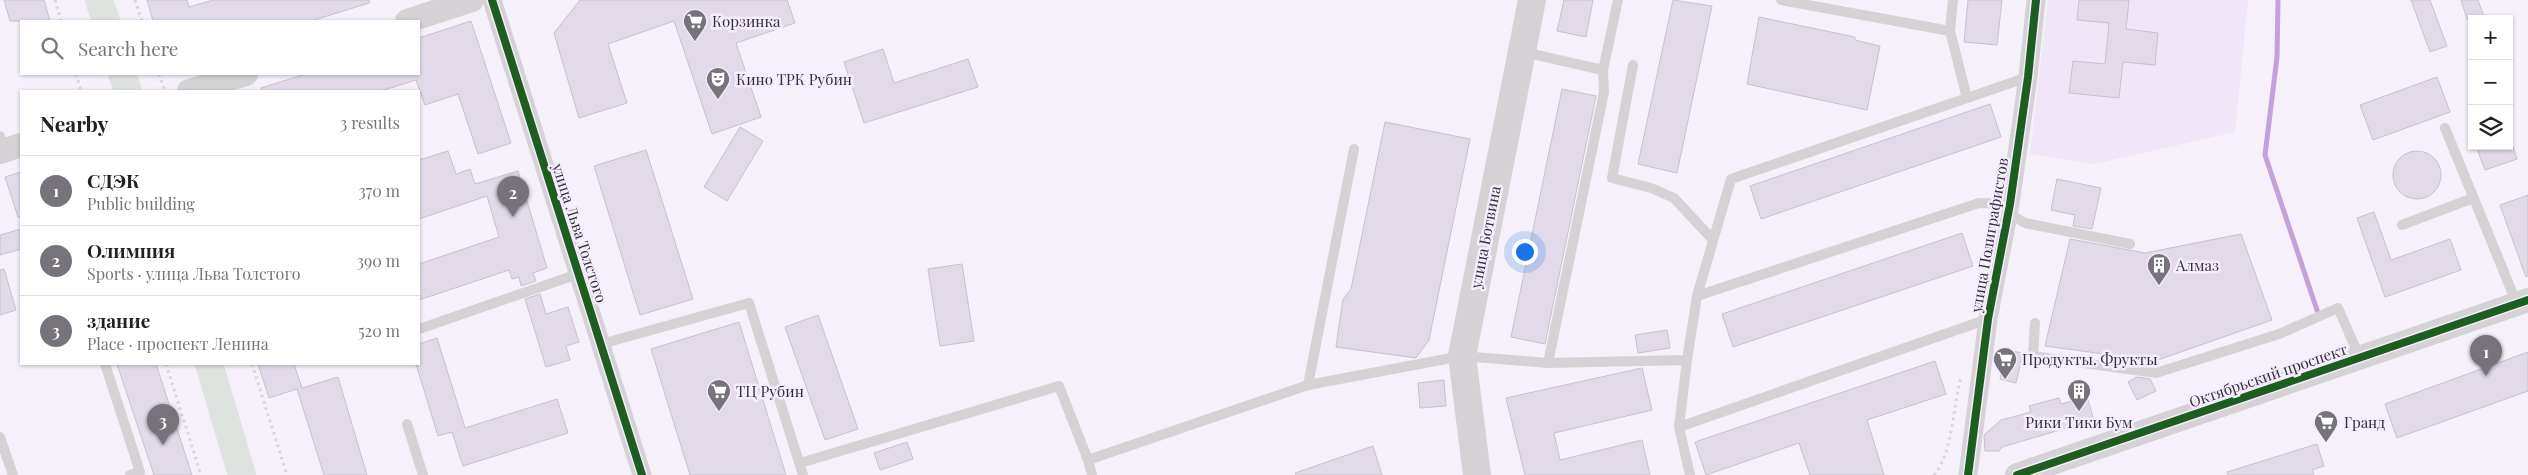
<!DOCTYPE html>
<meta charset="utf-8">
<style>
body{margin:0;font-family:"Playfair Display",serif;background:#f2f2f2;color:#222}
.controls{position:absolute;right:15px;top:15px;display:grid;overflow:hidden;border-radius:0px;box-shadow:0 1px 4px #0004}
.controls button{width:45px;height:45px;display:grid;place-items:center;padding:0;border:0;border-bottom:1px solid #e0e0e0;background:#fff;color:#222;font:25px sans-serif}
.you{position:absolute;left:1524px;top:251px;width:18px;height:18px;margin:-12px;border:4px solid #fff;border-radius:50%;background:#1a73e8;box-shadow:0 0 0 8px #1a73e833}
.badge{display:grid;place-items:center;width:32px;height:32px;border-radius:50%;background:#77737a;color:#fff;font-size:16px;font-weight:700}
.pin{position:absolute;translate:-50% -41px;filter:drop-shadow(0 1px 2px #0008)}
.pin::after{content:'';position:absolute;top:26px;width:18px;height:15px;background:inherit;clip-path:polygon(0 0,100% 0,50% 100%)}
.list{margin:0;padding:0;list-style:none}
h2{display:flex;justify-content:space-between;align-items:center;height:65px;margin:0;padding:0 20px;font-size:21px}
h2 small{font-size:16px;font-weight:400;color:#767676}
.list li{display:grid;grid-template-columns:32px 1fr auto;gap:15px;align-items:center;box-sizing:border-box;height:70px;padding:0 20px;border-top:1px solid #e0e0e0}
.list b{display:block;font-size:19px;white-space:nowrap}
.list p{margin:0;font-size:16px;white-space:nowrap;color:#767676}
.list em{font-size:16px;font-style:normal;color:#767676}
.icon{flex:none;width:28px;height:28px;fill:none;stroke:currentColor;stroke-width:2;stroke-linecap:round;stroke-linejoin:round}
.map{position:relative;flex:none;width:2528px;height:475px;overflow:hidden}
.search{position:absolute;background:#fff;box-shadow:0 1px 4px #0004;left:20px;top:20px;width:400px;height:55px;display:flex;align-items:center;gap:12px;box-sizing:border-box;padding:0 18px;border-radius:0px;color:#767676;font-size:19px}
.panel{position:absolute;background:#fff;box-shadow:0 1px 4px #0004;left:20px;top:90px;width:400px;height:275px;border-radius:0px}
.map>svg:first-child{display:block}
.built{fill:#f0e6f7}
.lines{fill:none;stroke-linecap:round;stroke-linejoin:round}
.stream{stroke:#c3a0de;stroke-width:5}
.building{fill:#e2dae9;stroke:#c6c2c9}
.path{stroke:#d6d5d8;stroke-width:3;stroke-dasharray:2.5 4;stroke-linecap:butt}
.service{stroke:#d4d2d4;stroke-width:10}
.minor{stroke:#d4d2d4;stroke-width:19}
.tertiary{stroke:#d4d2d4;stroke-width:24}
.secondary{stroke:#d4d2d4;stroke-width:28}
.primary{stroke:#dfe3e0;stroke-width:28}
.cycleway-casing{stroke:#f5ecfd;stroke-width:11}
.cycleway{stroke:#1b5e20;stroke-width:8}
.labels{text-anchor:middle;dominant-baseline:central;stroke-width:5;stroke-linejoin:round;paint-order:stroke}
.poi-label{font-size:15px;fill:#332f36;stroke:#f5ecfd;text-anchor:start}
.street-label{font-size:15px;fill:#332f36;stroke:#f5ecfd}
</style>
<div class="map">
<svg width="2528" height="475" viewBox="0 0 2528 475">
<rect width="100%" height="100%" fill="#f5f0f9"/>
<path class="built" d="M2048,0H2248L2235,132L2094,164L2030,154Z"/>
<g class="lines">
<path class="stream" d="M2278,0L2277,57L2265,155L2319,316"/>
</g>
<path class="building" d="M4,0H44L50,21H10Z
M147,0H187L189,7L213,0H369V3L311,21H153Z
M580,0H787L795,23L736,43L761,117L712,134L674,21L608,44L627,103L579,118L554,33Z
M1564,0H1593L1586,37L1557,31Z
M1673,0L1712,6L1677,173L1638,164Z
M1968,0H2002L1997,45L1964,42Z
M2079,0H2129L2126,29L2158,33L2155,65L2123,62L2119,98L2069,93L2073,61L2105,64L2109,23L2077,20Z
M2411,0H2430L2447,46L2430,52Z
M2461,0H2478L2485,19H2467Z
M1759,17L1855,37V40L1880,46L1867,110L1747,84Z
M471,21L511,143L478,154L458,94L425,105L416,80L381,91H261V88L306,74H419V38Z
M883,49L894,83L968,59L978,87L864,123L844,62Z
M2437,77L2450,112L2373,140L2360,105Z
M1562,89L1596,96L1545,344L1511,337Z
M1990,104L2001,137L1761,219L1750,186Z
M1385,122L1470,139L1429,340L1416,358L1336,347L1343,299L1351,289Z
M740,127L763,141L727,201L704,187Z
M2476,146H2513L2517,159L2485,170Z
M646,150L693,299L640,315L594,166Z
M448,151L456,174L470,169L475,184L518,171L547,268L533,273L536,281L521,286L519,277L512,279L509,270L419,300V264L499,237L487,196L419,219V160Z
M2393 175a24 24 0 1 1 48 0a24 24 0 1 1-48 0Z
M21,172V217H18L5,177Z
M2057,179L2101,188L2092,229L2073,226L2075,215L2051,210Z
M2528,195V276L2526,277L2500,205Z
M2374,212L2391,260L2450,239L2461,270L2385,297L2357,218Z
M21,229V249L0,255V235Z
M1962,233L1973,266L1733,347L1722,314Z
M2241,234L2272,320L2155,361L2045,346L2070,239L2145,253Z
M962,264L974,341L940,346L928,269Z
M4,269L16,310L0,315V270Z
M540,294L546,314L568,307L579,342L566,346L570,360L546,367L525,299Z
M818,315L858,429L825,440L785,327Z
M739,322L786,475H690L651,349Z
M1667,330L1670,348L1638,353L1635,335Z
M437,338L465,428L557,399L568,433L463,466L452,432L438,436L416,364H419V344Z
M2006,350L2023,353L2016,383L2000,379Z
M2528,352V391L2397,438L2385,404Z
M1935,361L1946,394L1867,420L1884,475H1810L1799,443L1706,475L1695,442Z
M117,364H156L192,475H154Z
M258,364H294L302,388L338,377L367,475H324L297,389L269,398Z
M1642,368L1652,410L1554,433L1560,460L1642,440L1650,475H1525L1506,398Z
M2137,377L2150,379L2156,391L2137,400L2128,382Z
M1444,380L1446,406L1420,408L1418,383Z
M2087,397L2094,420L2002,447L1999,451H1985L1984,435L2001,420L2031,412L2029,406L2059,398L2061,404Z
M907,442L913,459L880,470L874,453Z
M2317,444L2324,466L2312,470L2314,475H2228L2227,472Z
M1373,446L1382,475H1296L1295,473Z"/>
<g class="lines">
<path class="path" d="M55,0L61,21
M135,0L142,21
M76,74L81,91
M159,74L165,91
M166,364L201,475
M252,364L287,475
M1934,475C1953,453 1953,405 1961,378"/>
<path class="service" d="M1781,0L1950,31
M1953,0L1950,31L1967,98L2028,77
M1523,52L1603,70
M1633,65L1612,178L1651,188L1674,198L1713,240
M2445,128L2517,304
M0,136L4,151
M2008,213L2025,223L2130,244
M2402,225L2473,198
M1697,296L1979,203L2010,204
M2035,323L2033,356L2156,373L2279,334L2338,308L2360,358
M419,329L578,274
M601,344L749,303L803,475
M1548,363L1604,92L1603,70L1618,0
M105,364L140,472L130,475
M1308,385L1354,149
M407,424L423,475
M1679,427L1988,319
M0,437L13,475
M1088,460L1092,475
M800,463L1059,386L1088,460L1308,385L1462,356L1548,363L1687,360
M1690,475L1679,427L1687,360L1697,296L1731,179L1967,98"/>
<path class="minor" d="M492,0L642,475
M1968,475L1988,319L2010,204L2028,77L2036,0"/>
<path class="tertiary" d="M407,21L472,0
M189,91L246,74
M0,152L21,145
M2017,475L2528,300"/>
<path class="secondary" d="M1477,475L1462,356L1532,0"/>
<path class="primary" d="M99,0L106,21
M122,74L128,91
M209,364L242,475"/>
<g class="cycleway-casing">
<path id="cycleway" d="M492,0L642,475
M1968,475L1988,319L2010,204L2028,77L2036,0
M2017,475L2528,300"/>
</g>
<use href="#cycleway" class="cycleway"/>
</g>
<defs>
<g id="supermarket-pin" transform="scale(1.25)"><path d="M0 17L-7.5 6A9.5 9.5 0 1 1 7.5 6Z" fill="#77737a" stroke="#f5ecfd"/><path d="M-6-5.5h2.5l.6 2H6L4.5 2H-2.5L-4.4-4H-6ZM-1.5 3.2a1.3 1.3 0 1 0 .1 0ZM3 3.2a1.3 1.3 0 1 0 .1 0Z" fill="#fff"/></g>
<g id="theatre-pin" transform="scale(1.25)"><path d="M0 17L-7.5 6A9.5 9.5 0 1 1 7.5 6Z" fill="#77737a" stroke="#f5ecfd"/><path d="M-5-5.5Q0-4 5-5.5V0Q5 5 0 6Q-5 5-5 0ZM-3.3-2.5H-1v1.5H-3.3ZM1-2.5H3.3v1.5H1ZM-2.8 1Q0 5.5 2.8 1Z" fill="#fff"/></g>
<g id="building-pin" transform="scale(1.25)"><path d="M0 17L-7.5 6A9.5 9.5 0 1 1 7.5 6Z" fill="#77737a" stroke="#f5ecfd"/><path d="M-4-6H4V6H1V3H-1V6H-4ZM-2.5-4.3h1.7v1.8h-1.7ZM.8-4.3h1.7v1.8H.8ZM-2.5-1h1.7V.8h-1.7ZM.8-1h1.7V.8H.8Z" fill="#fff"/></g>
</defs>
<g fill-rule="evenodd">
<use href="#supermarket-pin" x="695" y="21"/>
<use href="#theatre-pin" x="718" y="79"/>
<use href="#building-pin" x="2159" y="265"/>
<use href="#supermarket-pin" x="2005" y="359"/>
<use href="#supermarket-pin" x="719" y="391"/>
<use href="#building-pin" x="2079" y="391"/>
<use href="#supermarket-pin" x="2326" y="422"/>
</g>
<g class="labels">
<g class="poi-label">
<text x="712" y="21">Корзинка</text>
<text x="736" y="79">Кино ТРК Рубин</text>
<text x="2176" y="265">Алмаз</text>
<text x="2022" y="359">Продукты. Фрукты</text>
<text x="736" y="391">ТЦ Рубин</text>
<text x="2079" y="422" text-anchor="middle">Рики Тики Бум</text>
<text x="2344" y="422">Гранд</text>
</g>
<g class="street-label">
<text transform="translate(580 233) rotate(72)">улица Льва Толстого</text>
<text transform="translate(1989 235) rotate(-80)">улица Полиграфистов</text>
<text transform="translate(1485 237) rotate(-79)">улица Ботвина</text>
<text transform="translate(2268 375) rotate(-19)">Октябрьский проспект</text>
</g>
</g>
</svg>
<div class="controls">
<button>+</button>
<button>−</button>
<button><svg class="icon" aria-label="layers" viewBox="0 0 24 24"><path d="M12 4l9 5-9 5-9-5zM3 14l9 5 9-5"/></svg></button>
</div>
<div class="you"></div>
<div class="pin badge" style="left:2486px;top:376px">1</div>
<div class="pin badge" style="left:513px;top:217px">2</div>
<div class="pin badge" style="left:163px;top:445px">3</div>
<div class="search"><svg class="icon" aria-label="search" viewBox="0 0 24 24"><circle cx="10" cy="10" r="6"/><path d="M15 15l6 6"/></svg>Search here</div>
<section class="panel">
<h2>Nearby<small>3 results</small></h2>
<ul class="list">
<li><span class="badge">1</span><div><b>СДЭК</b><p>Public building</p></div><em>370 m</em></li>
<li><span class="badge">2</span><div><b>Олимпия</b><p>Sports · улица Льва Толстого</p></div><em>390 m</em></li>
<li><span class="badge">3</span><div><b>здание</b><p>Place · проспект Ленина</p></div><em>520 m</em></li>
</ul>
</section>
</div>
